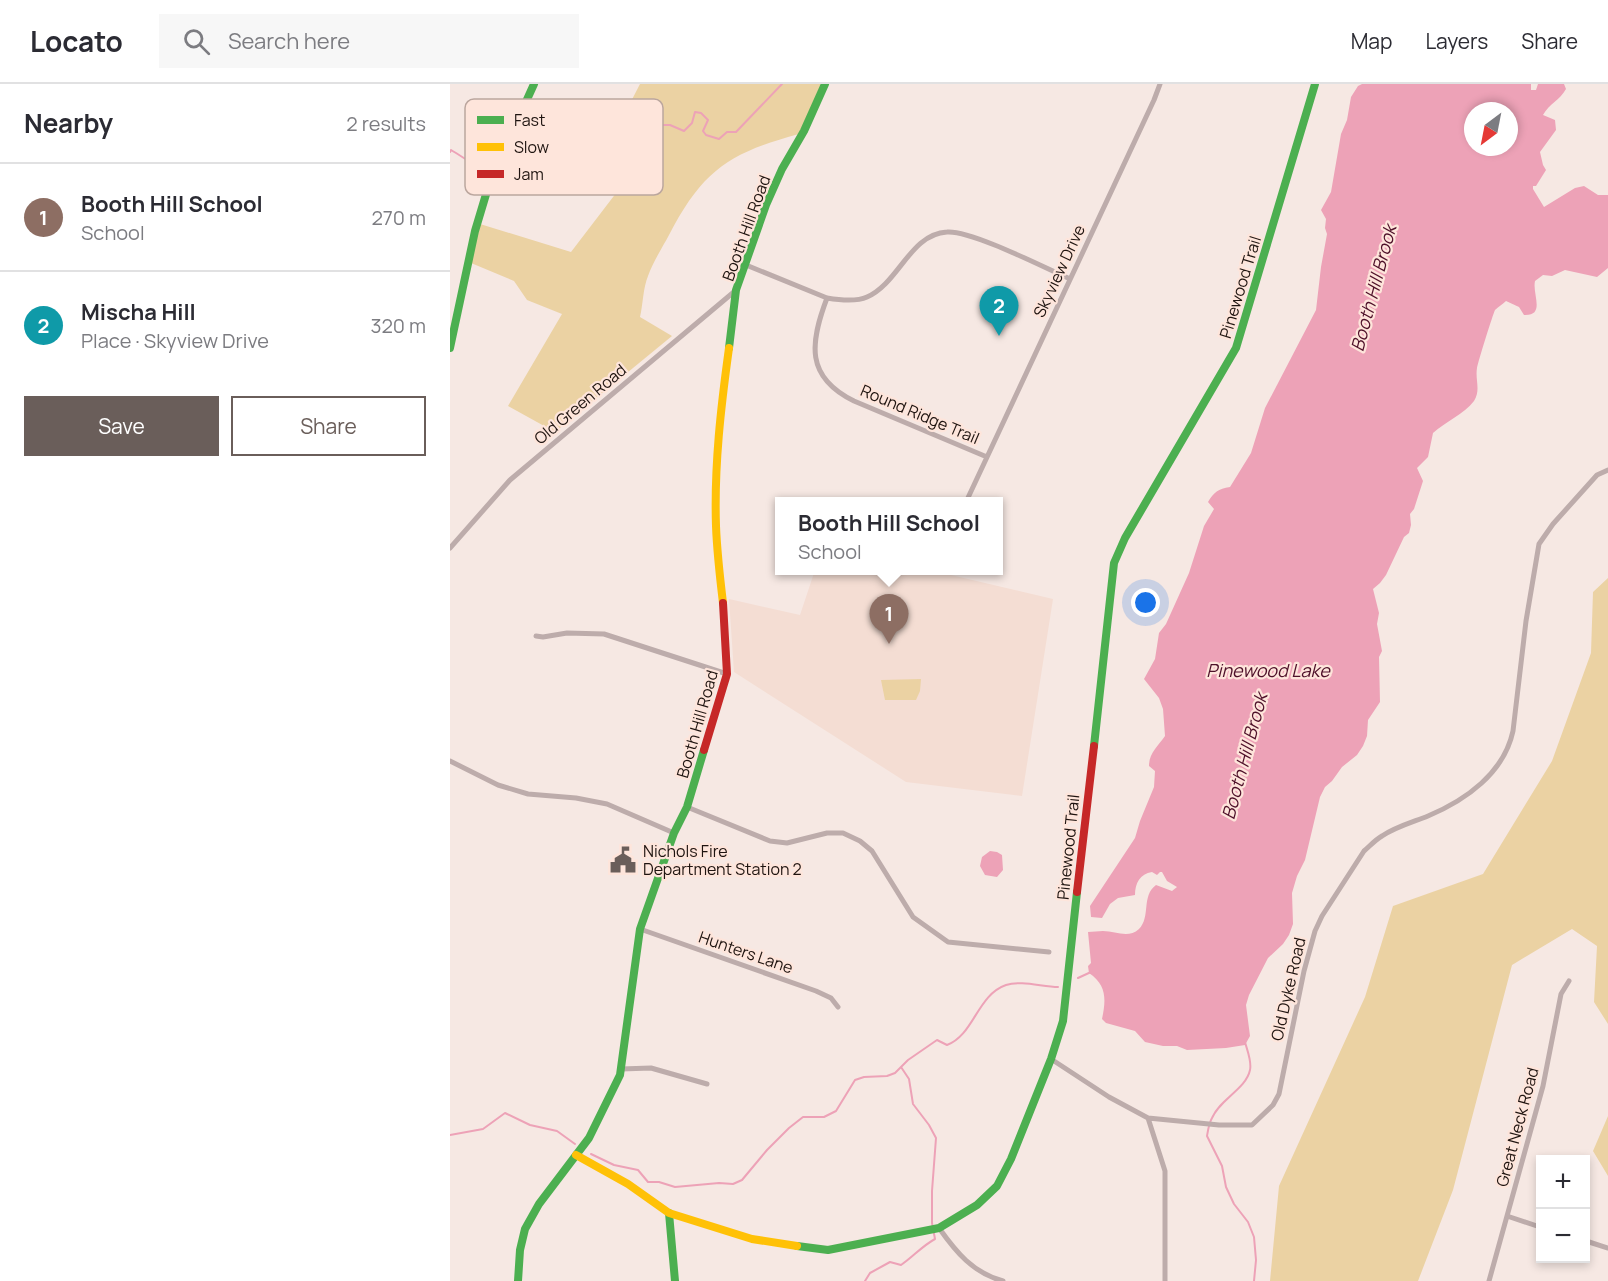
<!DOCTYPE html>
<meta charset="utf-8">
<style>
body{margin:0;font-family:Manrope,sans-serif;background:#f7f7f7;color:#2b2b33}
.controls{position:absolute;right:18px;bottom:18px;display:grid;overflow:hidden;border-radius:0px;box-shadow:0 3px 9px #0003}
.controls button{width:54px;height:54px;display:grid;place-items:center;padding:0;border:0;border-bottom:2px solid #e1e1e2;background:#fff;color:#2b2b33;font:30px sans-serif}
.compass{position:absolute;left:1014px;top:18px;width:54px;height:54px;border-radius:50%;background:#fff;box-shadow:0 3px 9px #0003;rotate:212deg}
.you{position:absolute;left:696px;top:519px;width:21px;height:21px;margin:-15px;border:4px solid #fff;border-radius:50%;background:#1a73e8;box-shadow:0 0 0 9px #1a73e833}
.badge{display:grid;place-items:center;width:39px;height:39px;border-radius:50%;background:#6a5e5a;color:#fff;font-size:20px;font-weight:700}
.pin{position:absolute;translate:-50% -50px;filter:drop-shadow(0 2px 3px #0008)}
.pin::after{content:'';position:absolute;top:32px;width:21px;height:18px;background:inherit;clip-path:polygon(0 0,100% 0,50% 100%)}
.popup{position:absolute;left:325px;top:413px;width:228px;height:78px;box-sizing:border-box;display:grid;place-content:center;border-radius:0px;background:#fff;filter:drop-shadow(0 2px 4px #0005);font-size:20px;white-space:nowrap;color:#7c7c81}
.popup b{font-size:22px;color:#2b2b33}
.popup::after{content:'';position:absolute;left:50%;top:100%;margin-left:-12px;border:12px solid transparent;border-top-color:#fff}
.list{margin:0;padding:0;list-style:none}
h2{display:flex;justify-content:space-between;align-items:center;height:78px;margin:0;padding:0 24px;font-size:26px}
h2 small{font-size:20px;font-weight:400;color:#7c7c81}
.list li{display:grid;grid-template-columns:39px 1fr auto;gap:18px;align-items:center;box-sizing:border-box;height:108px;padding:0 24px;border-top:2px solid #e1e1e2}
.list b{display:block;font-size:22px;white-space:nowrap}
.list p{margin:0;font-size:20px;white-space:nowrap;color:#7c7c81}
.list em{font-size:20px;font-style:normal;color:#7c7c81}
.actions{display:flex;gap:12px;padding:18px 24px}
.actions a{flex:1;padding:14px 0;border:2px solid #6a5e5a;border-radius:0px;text-align:center;font-size:21px;color:#6a5e5a}
.actions .main{background:#6a5e5a;color:#fff}
.icon{flex:none;width:33px;height:33px;fill:none;stroke:currentColor;stroke-width:2;stroke-linecap:round;stroke-linejoin:round}
.map{position:relative;flex:none;width:1158px;height:1197px;overflow:hidden}
header{display:flex;align-items:center;gap:36px;box-sizing:border-box;height:84px;padding:0 30px;background:#fff;border-bottom:2px solid #e1e1e2}
header strong{font-size:28px}
nav{display:flex;gap:33px;margin-inline-start:auto;font-size:21px}
.search{width:420px;height:54px;background:#f7f7f7;display:flex;align-items:center;gap:15px;box-sizing:border-box;padding:0 21px;border-radius:0px;color:#7c7c81;font-size:22px}
main{display:flex}
aside{flex:1;background:#fff}
.map>svg:first-child{display:block}
.built{fill:#f4ddd3}
.green{fill:#ebd2a3}
.water{fill:#eda2b7;fill-rule:evenodd}
.lines{fill:none;stroke-linecap:round;stroke-linejoin:round}
.stream{stroke:#eda2b7;stroke-width:2}
.street{stroke:#bdacab;stroke-width:5}
.fast{stroke:#4caf50;stroke-width:8}
.slow{stroke:#ffc107;stroke-width:8}
.jam{stroke:#c62828;stroke-width:8}
.labels{text-anchor:middle;dominant-baseline:central;stroke-width:4.5;stroke-linejoin:round;paint-order:stroke}
.street-label{font-size:16px;fill:#1f1410;stroke:#fee5db}
.poi-label{font-size:16px;fill:#1f1410;stroke:#fee5db;text-anchor:start}
.water-label{font-size:18px;font-style:italic;fill:#4e1029;stroke:#fee5db}
.key{fill:#fee5db;stroke:#bba69e;stroke-width:1.5}
.key-label{font-size:16px;fill:#1f1410}
</style>
<header>
<strong>Locato</strong>
<div class="search"><svg class="icon" aria-label="search" viewBox="0 0 24 24"><circle cx="10" cy="10" r="6"/><path d="M15 15l6 6"/></svg>Search here</div>
<nav><a>Map</a><a>Layers</a><a>Share</a></nav>
</header>
<main>
<aside>
<h2>Nearby<small>2 results</small></h2>
<ul class="list">
<li><span class="badge" style="background:#8d6e63">1</span><div><b>Booth Hill School</b><p>School</p></div><em>270 m</em></li>
<li><span class="badge" style="background:#0f9aa8">2</span><div><b>Mischa Hill</b><p>Place · Skyview Drive</p></div><em>320 m</em></li>
</ul>
<div class="actions"><a class="main">Save</a><a>Share</a></div>
</aside>
<div class="map">
<svg width="1158" height="1197" viewBox="0 0 1158 1197">
<rect width="100%" height="100%" fill="#f6e8e3"/>
<path class="built" d="M365,486L484,487L603,515L572,712L456,698L284,588L279,515L350,531Z"/>
<path class="green" d="M190,0H371L349,50C279,69 253,86 219,151C212,164 203,178 198,192C193,204 193,220 190,233L222,252L105,348L58,322L112,230L77,216L64,197L21,179L30,140L121,168L186,83L158,62Z
M1158,494V940L1144,918L1147,862L1122,845L1062,881L1003,1106L968,1197H820L829,1102L915,913L943,822L1033,790L1102,677L1141,569L1143,508Z
M471,595L470,607L466,616H435L431,596Z
M1158,1032V1092L1143,1067Z"/>
<path class="water" d="M912,0H1081V6H1086L1088,0H1114L1116,5C1110,16 1099,20 1093,31L1105,36L1106,46L1090,68L1093,81L1096,86L1086,102H1083V105L1094,123L1125,104L1134,102L1148,111H1158V184L1147,193L1115,186L1102,192L1093,191L1085,197C1082,210 1096,232 1074,231L1069,223L1056,217C1053,220 1048,223 1045,226C1043,230 1028,278 1027,284C1025,296 1031,306 1024,317C1014,330 995,338 983,349L978,373L967,384L973,397L964,425L960,430L961,441L959,449L954,453L936,491L930,499L923,505L929,529L927,540L932,567L929,573L930,618L918,636L917,652L913,662L907,671L892,683L882,697L875,703L870,713L855,776L847,792L842,809L843,840L839,851L833,860L818,874L799,911L796,921L800,952L795,961L776,964L737,966L727,962H713L695,958L685,947L656,939L652,935C656,916 657,901 639,889L638,882L641,879L638,848C643,848 648,847 653,847C666,847 678,855 689,845C701,833 691,812 706,801L722,807L727,803L717,797L712,788H710L707,791L702,788C690,790 685,799 685,811L668,814L660,820L652,834L641,833L640,822L685,754L690,737L704,703L705,687L699,682C699,669 708,662 715,652L713,625L709,614L694,595L705,575L709,549L716,540L739,489L754,442L764,425L758,418C764,408 768,405 780,403L801,369L815,324L866,226L871,183L877,150L875,144L876,135L871,126L881,108L891,50L897,36L901,13L908,2ZM1023,27H1059V63H1023Z
M540,767L547,768L552,771L553,786L547,793L535,791L530,782L532,773Z"/>
<g class="lines">
<path class="stream" d="M0,68L1,66C18,76 37,91 56,95C77,99 101,95 122,93L140,73L151,70L159,59L180,55L210,41H220L234,47L242,39L245,28L251,29L258,36L253,47L256,51L269,55L277,48H286L332,0
M628,894L641,888
M795,958C797,966 802,977 800,986C796,1005 770,1015 762,1034C759,1039 758,1046 757,1052L772,1082L776,1103L784,1120L798,1138L804,1153L806,1176L804,1197
M0,1051L33,1045L55,1029L80,1041L107,1047L125,1060
M141,1070L164,1081L188,1086L198,1098H209L225,1103L269,1099L283,1100L292,1096L317,1066L339,1044L353,1033H374L386,1027L405,996L414,993L437,992L445,989L458,976L487,956L497,961C524,951 527,911 556,901C571,896 593,903 608,903
M415,1197L420,1189L440,1178L451,1181C463,1173 472,1162 485,1155L482,1139V1107L486,1054L479,1041L463,1020L459,995L451,983"/>
<path class="street" d="M296,181L377,214C389,216 406,218 417,213C449,199 460,150 497,148C521,146 595,184 620,195
M377,214C360,259 355,293 404,317L537,373
M516,418L704,16L710,0
M0,464L60,396L285,207
M86,552L93,553L117,549L154,550L277,590
M0,677L48,701L78,710L126,714L157,720L224,749
M237,723L320,757L337,759L377,749H393L410,757L422,767L463,833L498,858L599,868
M190,845L366,907L381,914L388,923
M601,975L659,1013L698,1034L715,1087V1197
M171,985L201,984L257,1000
M698,1034L769,1041H802L823,1021L829,1010L854,887L865,847L872,832L914,767C920,762 925,756 932,752C945,743 963,738 978,732C1016,716 1054,689 1063,647L1076,537L1089,460L1103,440L1147,391L1158,386
M1057,1132L1090,1143
M489,1144C506,1168 523,1189 553,1197
M1136,1157L1158,1164
M1039,1197L1093,1002L1111,910L1119,897"/>
<path class="fast" d="M0,264L25,147L40,97L84,0
M279,264L286,206L316,121L332,85L354,47L375,0
M644,662L664,479L675,454L786,264L865,0
M219,1129L225,1197
M347,1162L378,1166L489,1144L527,1121L547,1102L561,1075L601,975L613,937L627,808
M68,1197L70,1166L75,1145L89,1120L139,1054L170,991L190,845L224,749L237,723L254,666"/>
<path class="slow" d="M273,519C270,494 267,468 266,442C264,382 271,322 279,264
M126,1071L178,1100L219,1129L302,1155L347,1162"/>
<path class="jam" d="M254,666L277,590L273,519
M627,808L644,662"/>
</g>
<defs>
<g id="civic-bare" transform="scale(2.07)"><path d="M-.6-6.5H3V-4.5H.6V-3L4-1V1h2V6H-6V1h2V-1L-.6-3ZM-1.2 2.5V6h2.4V2.5Z" fill="#6a5e5a" stroke="#fee5db" stroke-width="2.5" paint-order="stroke"/></g>
</defs>
<g fill-rule="evenodd">
<use href="#civic-bare" x="173" y="776"/>
</g>
<g class="labels">
<g class="street-label">
<text transform="translate(296 144) rotate(-70)">Booth Hill Road</text>
<text transform="translate(609 187) rotate(-65)">Skyview Drive</text>
<text transform="translate(790 203) rotate(-73)">Pinewood Trail</text>
<text transform="translate(130 320) rotate(-40)">Old Green Road</text>
<text transform="translate(470 330) rotate(23)">Round Ridge Trail</text>
<text transform="translate(247 640) rotate(-74)">Booth Hill Road</text>
<text transform="translate(618 763) rotate(-84)">Pinewood Trail</text>
<text transform="translate(296 868) rotate(19)">Hunters Lane</text>
<text transform="translate(838 905) rotate(-77)">Old Dyke Road</text>
<text transform="translate(1067 1043) rotate(-75)">Great Neck Road</text>
</g>
<g class="poi-label">
<text x="193" y="767">Nichols Fire<tspan x="193" dy="18">Department Station 2</tspan></text>
</g>
<g class="water-label">
<text transform="translate(923 204) rotate(-75)">Booth Hill Brook</text>
<text x="818" y="586">Pinewood Lake</text>
<text transform="translate(794 672) rotate(-75)">Booth Hill Brook</text>
</g>
</g>
<rect x="15" y="15" width="198" height="96" rx="9" class="key"/>
<rect x="27" y="32" width="27" height="8" fill="#4caf50"/>
<rect x="27" y="59" width="27" height="8" fill="#ffc107"/>
<rect x="27" y="86" width="27" height="8" fill="#c62828"/>
<g class="key-label">
<text x="64" y="42">Fast</text>
<text x="64" y="69">Slow</text>
<text x="64" y="96">Jam</text>
</g>
</svg>
<div class="controls">
<button>+</button>
<button>−</button>
</div>
<svg class="compass" viewBox="-18 -18 36 36"><path d="M0-13l5 13h-10z" fill="#e53935"/><path d="M0 13l5-13h-10z" fill="#7c7c81"/></svg>
<div class="you"></div>
<div class="pin badge" style="left:439px;top:560px;background:#8d6e63">1</div>
<div class="popup"><b>Booth Hill School</b>School</div>
<div class="pin badge" style="left:549px;top:252px;background:#0f9aa8">2</div>
</div>
</main>
